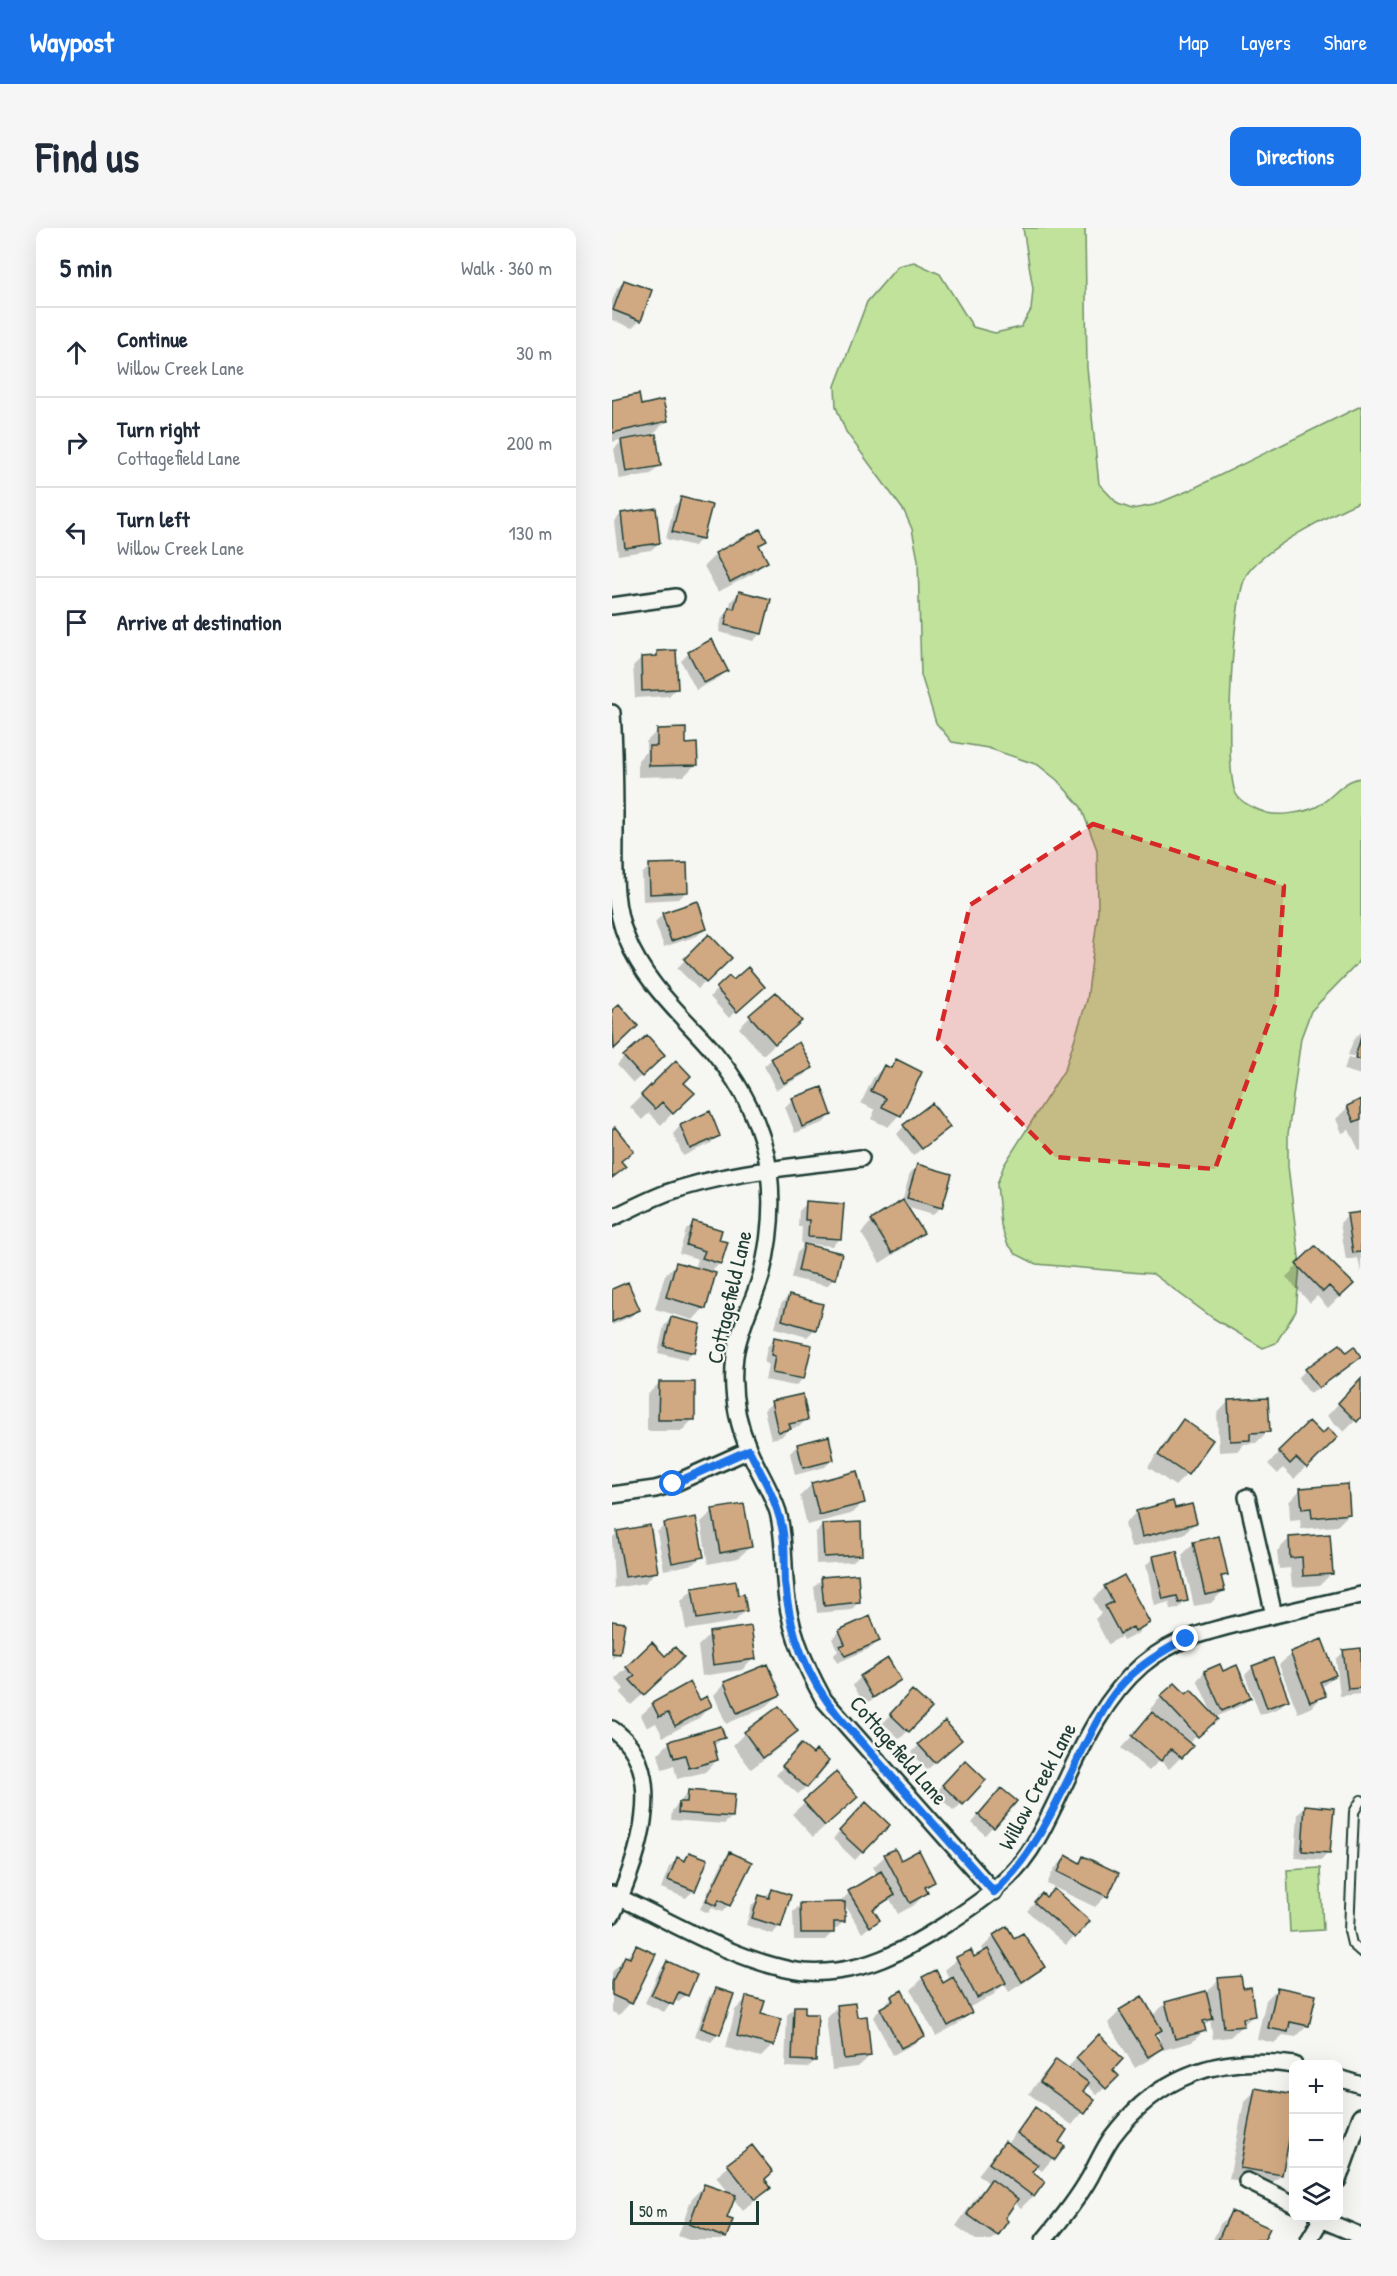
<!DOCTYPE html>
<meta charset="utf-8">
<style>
body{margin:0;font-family:"Patrick Hand",sans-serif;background:#f6f6f7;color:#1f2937}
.controls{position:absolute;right:18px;bottom:18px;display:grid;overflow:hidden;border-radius:12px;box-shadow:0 6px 24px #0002}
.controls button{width:54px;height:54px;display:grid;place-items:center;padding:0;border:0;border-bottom:2px solid #e0e1e3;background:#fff;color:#1f2937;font:30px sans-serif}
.scale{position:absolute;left:18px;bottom:15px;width:129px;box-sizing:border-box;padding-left:6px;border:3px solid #1f3d34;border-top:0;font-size:16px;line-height:21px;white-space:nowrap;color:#1f3d34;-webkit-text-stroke:4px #f6f6f2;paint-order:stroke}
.stop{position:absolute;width:18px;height:18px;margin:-14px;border:4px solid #1a73e8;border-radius:50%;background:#fff}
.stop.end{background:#1a73e8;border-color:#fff;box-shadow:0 2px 6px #0008}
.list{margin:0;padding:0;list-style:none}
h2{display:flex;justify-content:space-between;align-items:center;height:78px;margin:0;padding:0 24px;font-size:26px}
h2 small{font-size:20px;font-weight:400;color:#747a83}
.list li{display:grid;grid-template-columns:39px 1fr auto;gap:18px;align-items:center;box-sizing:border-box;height:90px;padding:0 24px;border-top:2px solid #e0e1e3}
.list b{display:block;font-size:22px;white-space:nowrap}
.list p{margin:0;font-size:20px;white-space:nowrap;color:#747a83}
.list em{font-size:20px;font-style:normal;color:#747a83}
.icon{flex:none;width:33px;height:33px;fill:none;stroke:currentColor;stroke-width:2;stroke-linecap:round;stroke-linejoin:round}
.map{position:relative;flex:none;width:749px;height:2012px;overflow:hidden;border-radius:12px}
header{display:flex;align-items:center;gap:36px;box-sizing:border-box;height:84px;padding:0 30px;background:#1a73e8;color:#fff}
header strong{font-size:28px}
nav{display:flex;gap:33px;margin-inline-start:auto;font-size:21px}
.intro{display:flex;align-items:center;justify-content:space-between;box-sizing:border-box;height:144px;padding:0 36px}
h1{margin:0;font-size:42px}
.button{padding:15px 27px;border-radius:12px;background:#1a73e8;color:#fff;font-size:21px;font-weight:700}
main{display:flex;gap:36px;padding:0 36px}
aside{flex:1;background:#fff;border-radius:12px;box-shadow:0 6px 24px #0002}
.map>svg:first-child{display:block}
.green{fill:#c0e29b;stroke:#709068;stroke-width:1.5}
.shadow{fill:#0003}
.building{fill:#d0a982;stroke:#1f3d34;stroke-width:1.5}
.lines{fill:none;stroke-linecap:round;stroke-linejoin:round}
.lane-casing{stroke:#1f3d34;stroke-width:12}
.street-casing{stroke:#1f3d34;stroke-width:20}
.lane{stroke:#f6f6f2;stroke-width:8}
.street{stroke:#f6f6f2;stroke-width:15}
.route{stroke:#1a73e8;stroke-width:8}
.marked{fill:#d62828;fill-opacity:0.2;stroke:#d62828;stroke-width:4.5;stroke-dasharray:12 8;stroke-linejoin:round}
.labels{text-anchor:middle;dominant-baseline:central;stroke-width:4.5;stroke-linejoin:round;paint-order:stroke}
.street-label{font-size:22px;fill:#1f3d34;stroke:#f6f6f2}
</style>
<header>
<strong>Waypost</strong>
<nav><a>Map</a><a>Layers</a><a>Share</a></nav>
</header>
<div class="intro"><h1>Find us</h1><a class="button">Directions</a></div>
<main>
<aside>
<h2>5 min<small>Walk · 360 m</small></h2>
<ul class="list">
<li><svg class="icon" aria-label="ahead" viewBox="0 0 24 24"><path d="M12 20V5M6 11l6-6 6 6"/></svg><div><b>Continue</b><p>Willow Creek Lane</p></div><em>30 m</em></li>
<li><svg class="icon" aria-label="right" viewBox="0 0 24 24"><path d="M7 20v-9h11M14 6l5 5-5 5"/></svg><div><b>Turn right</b><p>Cottagefield Lane</p></div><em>200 m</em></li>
<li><svg class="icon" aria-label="left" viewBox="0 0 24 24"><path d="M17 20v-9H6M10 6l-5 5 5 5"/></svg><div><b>Turn left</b><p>Willow Creek Lane</p></div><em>130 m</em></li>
<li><svg class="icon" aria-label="arrive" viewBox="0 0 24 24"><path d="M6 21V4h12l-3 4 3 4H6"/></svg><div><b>Arrive at destination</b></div></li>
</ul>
</aside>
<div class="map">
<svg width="749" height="2012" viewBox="0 0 749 2012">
<rect width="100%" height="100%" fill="#f6f6f2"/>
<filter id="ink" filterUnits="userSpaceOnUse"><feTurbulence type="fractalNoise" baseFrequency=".0167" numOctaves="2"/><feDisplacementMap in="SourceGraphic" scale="12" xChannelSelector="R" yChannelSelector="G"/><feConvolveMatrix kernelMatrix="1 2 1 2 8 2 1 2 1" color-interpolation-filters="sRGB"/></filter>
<g filter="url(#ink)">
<path class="green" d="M411,0H473L475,140L487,256L506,276L520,281L542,277L578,262L749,178V273C721,285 651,321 635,346C620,368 611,542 624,566C629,575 645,582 655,585C668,588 691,585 704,579C722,570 728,553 749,550V729L744,737L699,783L689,810L676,906V938L688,1037L684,1083L664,1115L651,1120L601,1090L541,1046L424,1036L404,1026L395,1015L389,997L385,956L392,937L453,841L475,772L486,683L485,622L469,579L445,552L426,537L376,520L340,514L324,495L309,447L306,332L300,301L292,283L234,204L224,179L223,158L255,74L286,38L302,34L328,46L361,99L383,105L409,99L419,82L421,61Z
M708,1640L711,1702L678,1704L675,1642Z"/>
<path class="shadow" d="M12,53L28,92L20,100L0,92V73L5,61Z
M0,174L28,179L54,193L42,205L28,208L47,238L39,246L7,251L2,221L12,211L0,214Z
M69,271L90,311L82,318L54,311L62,278Z
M9,286L47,315L39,322L6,327L2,294Z
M153,313L146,319L154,333L142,345L106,364L92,338L104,326Z
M127,365L149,405L141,413L107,404L110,389L117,382L119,373Z
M46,425L64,460L57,468L23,470L21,438L29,430L41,429Z
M77,425L115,442L107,450L84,462L69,433Z
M46,502L73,517L84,536L72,548L26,549V532L34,524V514Z
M38,638L74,664L67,671L31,673L30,646Z
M51,686L93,700L85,708L52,719L43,694Z
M97,708L118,730L86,761L65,740Z
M105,761L143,766L117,790L98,769Z
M7,778L17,806L0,821V784Z
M139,788L176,804L151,827L127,800Z
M749,804V830L736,827L741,813Z
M12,829L44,835L21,855L5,837Z
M736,829L749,833V847L732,842Z
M160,831L199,840L192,847L164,862L152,838Z
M284,833L308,845L287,887L276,899L259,891L263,882L249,875L261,850L272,838L277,841Z
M64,834L70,855L80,865L49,897L37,885L30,892L18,879Z
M181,871L219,887L211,895L183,905L173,879Z
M749,873V921L747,922L737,902L730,905L724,891L736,879Z
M97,885L107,907L99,915L71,928L61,906L68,898Z
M292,898L336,899L301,928L285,906Z
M306,937L329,979L321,987L294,979L310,1004L298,1016L268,1035L249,1005L260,993L290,974L298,945Z
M195,975L228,1010L220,1018L195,1016L222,1050L215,1058L179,1050L185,1025L194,1016H189L190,999H186L187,983Z
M749,985V1045L746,1030L734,1032L728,995L736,987Z
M82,995L106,1013L108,1035L98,1045L92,1080L81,1092L43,1081L53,1047L65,1035L83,1041L86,1031L67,1025L74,1002Z
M703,1020L740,1056L716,1080L705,1068L698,1075L674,1049Z
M0,1062L26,1082L18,1089L0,1097Z
M177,1068L203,1101L195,1109L163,1100L169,1076Z
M59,1090L81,1124L74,1132L46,1125L52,1098Z
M163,1111L191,1151L183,1158L153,1152L156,1136L152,1135L155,1119Z
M734,1127L748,1128L698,1166L686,1150L694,1142Z
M749,1151V1187L732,1204L715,1188Z
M47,1155L81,1191L70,1203H35V1167Z
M616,1174L656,1203L644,1215L632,1216L625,1223L607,1224L605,1186Z
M160,1175L195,1191L187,1199L177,1201L169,1209L159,1211L152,1182Z
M571,1193L575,1246L563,1258L536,1239L559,1205Z
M697,1195L710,1208L723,1209L682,1251L671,1240L666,1246L656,1236Z
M186,1217L221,1231L213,1239L183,1247L178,1225Z
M200,1256L251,1274L239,1286L195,1297L188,1268Z
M688,1262L737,1286L725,1298L689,1301L688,1291L678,1292L677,1274Z
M562,1282L583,1295L572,1306L519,1320L513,1296L524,1284Z
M101,1283L138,1319L126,1330L96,1336L89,1294Z
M53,1297L90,1328L82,1336L52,1342L45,1304Z
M211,1297L248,1326L241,1334L204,1336L203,1305Z
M6,1304L44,1343L33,1355L2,1360L0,1310Z
M677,1311L720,1345L708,1357L680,1359L678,1340L667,1341L665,1323Z
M582,1315L615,1346L608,1352L611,1363L599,1375L582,1378L570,1327Z
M541,1330L575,1372L567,1380L559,1382L557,1374L543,1378L534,1337Z
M210,1351L247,1374L239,1382L205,1385L202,1359Z
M493,1359L536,1394L525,1406L511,1413L509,1409L496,1416L483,1391L489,1385L481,1371Z
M81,1361L125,1369L134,1382L122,1394L74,1402L69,1373Z
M0,1395L6,1425L0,1431Z
M228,1403L267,1413L259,1420L225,1435L222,1427L226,1423L220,1411Z
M98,1406L142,1430L130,1442L90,1448L86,1418Z
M749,1421V1466L728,1468L724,1431L732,1424Z
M679,1426L723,1447L709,1460L712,1467L700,1479L686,1485L667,1437Z
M641,1439L675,1472L667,1480L648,1487L633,1447Z
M15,1440L59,1441L19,1477L8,1465L12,1461L3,1451Z
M593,1444L610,1445L638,1470L630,1477L602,1490L576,1516L569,1529L557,1541L548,1532L537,1543L509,1520L541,1485L538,1481L549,1469L574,1468L601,1487L585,1452Z
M249,1449L288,1452L280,1459L253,1476L241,1457Z
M113,1455L167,1467L155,1478L114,1496L102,1467Z
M300,1464L318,1480L288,1511L271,1495Z
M87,1474L98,1478L87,1490L51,1509L44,1495L35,1500L29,1487L41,1476Z
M167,1480L184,1503L173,1515L139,1541L121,1517L133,1505Z
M111,1509L101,1519L105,1532L93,1544L65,1551L62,1538L50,1541L46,1526L58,1514Z
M307,1517L340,1519L315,1542L300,1524Z
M182,1526L200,1528L194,1559L186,1566L164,1547Z
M353,1534L372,1552L342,1583L323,1565Z
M224,1546L232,1581L201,1609L180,1586Z
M76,1564L120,1589L112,1596L59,1592L60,1583Z
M382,1569L403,1573L373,1607L360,1595Z
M254,1576L276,1597L243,1632L221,1611Z
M694,1579L716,1624L709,1632L683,1630L686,1586Z
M78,1625L82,1662L74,1670L49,1660L57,1639L65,1631L70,1633Z
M119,1625L117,1677L110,1684L100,1680L96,1685L88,1681L111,1633Z
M273,1628L322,1653L313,1662L314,1665L302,1677L286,1686L278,1671L261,1683L266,1692L250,1705L230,1672L237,1665L266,1647L261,1639Z
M454,1629L466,1635L472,1630L494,1668L483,1679L435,1656L442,1641Z
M160,1662L168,1698L160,1706L134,1697L140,1677L148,1669L152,1670Z
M430,1667L476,1693L454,1717L415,1683Z
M189,1676L232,1693L224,1701H221V1704L213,1712H182L181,1684Z
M394,1700L402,1712L431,1738L419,1750L397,1764L392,1756L381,1767L356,1780L358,1785L346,1796L324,1808L299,1762L311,1750L330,1757L338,1752L333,1742L345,1731H362L373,1725L370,1720L382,1708Z
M25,1718L42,1727L18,1775L7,1787L0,1784V1744Z
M55,1735L74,1767L67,1774L61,1772L52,1784L33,1775L47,1743Z
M607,1752L629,1761L641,1788L618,1809L601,1811L598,1792L591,1799L592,1803L580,1814L551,1822L546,1804L543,1808L550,1819L538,1831L523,1840L496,1795L508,1783L540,1788L554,1775L595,1764Z
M666,1760L695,1798L684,1809L671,1807L662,1815L645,1811L654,1772Z
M105,1762L106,1806L99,1814L83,1808L97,1769Z
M289,1765L311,1807L303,1815L281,1827L261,1789L279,1770Z
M135,1770L148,1787L161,1817L149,1829L114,1820L123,1782Z
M226,1778L243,1791L258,1828L246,1839L220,1842L214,1790Z
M183,1779L192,1787L203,1833L195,1840L173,1839L175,1787Z
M487,1808L499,1842L505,1848L485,1867L474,1856L468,1864L481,1872L460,1897L417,1866L432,1845L444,1833L466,1847L457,1838Z
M644,1862L669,1947L657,1958L617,1951L632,1874Z
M423,1881L445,1914L451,1918L430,1943L423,1938L418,1944L421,1968L409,1980L402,1974L390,1991L385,2007L379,2012H364L344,1998L367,1965L377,1955L366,1947L382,1926L394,1915L395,1916L412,1893Z
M140,1919L151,1952L157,1960L131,1983L121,1970L113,1991V2009L110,2012H77L66,2008L80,1970L92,1958L119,1967L104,1949Z
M620,1985L651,2012H601L608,1996Z"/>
<path class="building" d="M12,52L40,62L29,93L1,82Z
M27,166L29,177L51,172L56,193L0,205V172Z
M44,206L49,238L14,244L9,212Z
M69,269L100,277L91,311L60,304Z
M44,280L48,315L13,320L9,285Z
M148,301L155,313L147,317L156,334L118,354L103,325Z
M127,363L159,371L150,406L113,397L117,379L122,381Z
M100,411L116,443L92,455L76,424Z
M64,422L66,461L30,463L29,429L45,428V423Z
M74,500V516L85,515L86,537L37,538V518H45V501Z
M75,635L76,664L38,666L37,636Z
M86,673L95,701L59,713L50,685Z
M97,706L120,730L94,755L72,731Z
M136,739L153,759L125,784L104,760L117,748L121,752Z
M164,764L190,793L163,816L137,787Z
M7,776L26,798L2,821L0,782Z
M35,807L53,827L30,849L11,828Z
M749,809V832L743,830Z
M187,814L201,840L172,855L159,830Z
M284,831L310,844L289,888L270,879L274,870L259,863L272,837L279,840Z
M64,832L79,848L72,855L83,865L61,886L50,874L43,881L29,867Z
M210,859L220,887L190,899L180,870Z
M749,871V891L742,894L735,878Z
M320,875L338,899L310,921L291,897Z
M98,883L108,908L78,921L68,897Z
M3,899L22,923L9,933L14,939L0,950V902Z
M305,936L340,946L330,980L295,970Z
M291,972L312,1005L280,1025L259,992Z
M194,973L232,976L229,1011L196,1009L197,992H193Z
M749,984V1024L741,1025L735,986Z
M81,993L110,1002L107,1012L116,1014L109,1036L90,1030L93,1023L74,1017Z
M192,1016L230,1025L224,1051L186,1043Z
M703,1018L742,1056L728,1069L717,1058L711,1064L684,1036Z
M64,1034L104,1045L94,1081L54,1069Z
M16,1054L28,1082L0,1094V1061Z
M177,1067L211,1076L204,1102L170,1092Z
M59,1089L89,1096L83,1125L52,1118Z
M162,1109L200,1117L192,1151L160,1145L163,1128L159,1127Z
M728,1116L734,1124L742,1118L749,1129L707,1160L693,1141Z
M749,1150V1189L745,1194L726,1175Z
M47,1154H83V1192H46Z
M191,1166L196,1192L177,1196L179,1201L166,1204L159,1173Z
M656,1170L658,1204L638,1205V1212L618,1213L616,1172Z
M571,1191L601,1212L576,1247L546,1227Z
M697,1193L710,1206L716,1200L726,1209L695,1240L684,1230L678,1236L666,1223Z
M217,1208L222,1232L191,1240L185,1216Z
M245,1243L253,1275L207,1287L199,1255Z
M736,1256L738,1286L700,1290L699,1280L690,1281L688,1260Z
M561,1273L563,1280L580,1276L585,1295L530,1309L524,1283Z
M132,1276L140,1319L108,1325L100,1281Z
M84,1289L92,1329L60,1335L52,1295Z
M249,1294L250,1327L212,1329L210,1296Z
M38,1297L46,1344L13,1349L5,1303Z
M718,1306L721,1346L691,1348L690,1329L678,1330L677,1309Z
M607,1308L616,1347L609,1348L613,1363L593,1367L581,1314Z
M565,1323L576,1373L567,1375L565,1368L551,1371L541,1328Z
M246,1346L248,1374L212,1378L209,1349Z
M512,1347L538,1395L523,1403L521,1399L508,1406L493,1378L501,1374L492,1358Z
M124,1353L126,1367L132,1366L135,1383L85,1391L80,1360Z
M258,1388L268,1413L233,1428L228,1418L233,1416L227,1402Z
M0,1393L13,1395L8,1426L0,1425Z
M139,1398L144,1431L101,1437L97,1404Z
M710,1411L724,1447L708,1454L714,1468L698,1474L678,1424Z
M40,1414L53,1428L63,1419L72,1429L32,1467L18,1452L23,1448L14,1439Z
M749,1420V1460L736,1461L731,1422Z
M276,1430L289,1452L261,1470L248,1448Z
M661,1430L677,1472L655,1480L640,1438Z
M156,1436L169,1467L125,1485L112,1454Z
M608,1436L611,1443L625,1437L639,1470L610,1483L592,1443Z
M78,1454L88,1472L95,1468L100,1478L63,1498L56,1485L47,1489L40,1475Z
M563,1455L574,1466L579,1462L606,1491L586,1509L548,1468Z
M300,1462L320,1480L297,1504L278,1486Z
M167,1478L186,1503L151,1530L132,1504Z
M540,1484L581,1518L570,1530L559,1521L549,1533L520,1508Z
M333,1493L350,1512L323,1535L306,1516Z
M109,1498L113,1510L101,1513L106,1532L77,1540L73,1527L62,1530L57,1513Z
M189,1516L201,1526L204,1522L217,1533L195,1560L170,1538Z
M353,1532L374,1552L351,1577L330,1557Z
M224,1544L246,1569L213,1598L191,1573Z
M389,1560L405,1573L382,1600L366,1587Z
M76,1562L123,1566L121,1589L66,1585L67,1574H75Z
M254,1574L278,1597L251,1625L227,1603Z
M693,1577L722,1580L718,1625L690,1623Z
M283,1621L289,1632L307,1622L323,1654L313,1659L316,1665L298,1675L272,1626Z
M77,1624L96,1631L83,1663L56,1652L65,1629L73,1633Z
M118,1624L140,1634L118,1678L107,1672L104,1678L94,1673Z
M454,1627L468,1635L471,1628L507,1645L496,1669L446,1644Z
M269,1643L283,1667L261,1681L268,1692L258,1699L236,1663Z
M160,1661L179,1667L169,1699L140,1690L147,1667L157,1670Z
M442,1661L478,1693L463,1710L422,1674L430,1665L434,1669Z
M233,1674V1694H222V1705H189L188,1675Z
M395,1698L402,1710L411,1705L433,1739L410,1754L381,1707Z
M24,1717L44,1726L20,1776L0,1767V1754L13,1728L18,1730Z
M376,1721L394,1755L365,1770L344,1729L359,1722L362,1729Z
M55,1733L85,1747L76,1768L67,1764L61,1777L39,1767Z
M324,1742L331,1755L341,1749L360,1785L336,1798L310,1749Z
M629,1748L631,1760L639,1759L643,1788L631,1790L632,1798L612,1800L606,1750Z
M665,1759L704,1767L697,1798L678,1794L676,1804L656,1800Z
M104,1760L122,1766L108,1807L89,1800Z
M290,1762L313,1808L289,1820L268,1780L281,1773L279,1768Z
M594,1763L601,1791L591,1793L594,1803L563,1811L553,1774Z
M134,1768L153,1773L149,1786L169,1791L162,1818L125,1808Z
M530,1768L550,1802L543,1806L551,1820L536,1829L507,1782Z
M243,1775L245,1789L255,1788L259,1828L232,1831L225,1777Z
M182,1778H193V1786H206L204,1833L180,1832Z
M487,1806L511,1831L501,1842L507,1848L494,1861L464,1830Z
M444,1831L477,1855L471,1863L483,1872L473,1886L428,1854Z
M643,1860L682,1867V1888L670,1947L628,1940Z
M423,1879L455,1902L447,1914L453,1918L443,1932L405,1905Z
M393,1913L426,1937L420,1944L433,1954L422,1969L377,1935Z
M140,1917L161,1944L153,1951L159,1960L143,1972L115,1936Z
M379,1951L406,1971L393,1990L396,1993L386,2008L355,1986Z
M92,1956L124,1967L115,1990L121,1992L114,2010L77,1996Z
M619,1983L658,2000L652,2012H606Z"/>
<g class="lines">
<g class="lane-casing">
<path id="lane" d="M749,1572L742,1584L737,1703L740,1716L749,1724"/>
</g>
<g class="street-casing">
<path id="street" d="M0,378L64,369
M0,485C3,524 3,563 3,602C3,639 0,676 15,711C33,756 71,788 102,824C130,858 151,899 157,943C161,977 158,1014 149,1048C141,1075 127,1100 123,1128C119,1160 124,1192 137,1222C146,1243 159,1262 166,1284C172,1307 171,1329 173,1352C175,1396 191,1434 212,1472L382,1664
M0,990C18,981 36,972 54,965C116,943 185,939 249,930
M0,1267L43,1261L61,1256L137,1222
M635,1269L662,1387
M0,1501C60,1541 24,1636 0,1687
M0,1666C57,1692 118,1730 179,1742C208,1748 243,1742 270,1731C292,1722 312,1710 331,1698C369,1674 403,1651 425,1611C458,1553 478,1482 530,1437C562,1409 605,1401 645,1391C680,1383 714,1375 749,1367
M726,1850L749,1857
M726,1952L749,1888
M635,1953L682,1976
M706,1990L749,2008
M432,2012C449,1992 465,1972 478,1949C485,1936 491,1922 500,1909C546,1847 607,1826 682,1837
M697,2012L710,1990"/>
</g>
<use href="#lane" class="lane"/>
<use href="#street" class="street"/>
</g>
</g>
<g class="lines" filter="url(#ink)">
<path class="route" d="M61,1256L137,1222C150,1247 164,1271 170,1299C174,1317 172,1336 173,1354C177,1404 195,1450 227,1489L382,1664C425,1624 447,1569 473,1517C484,1495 496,1470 514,1452C532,1434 552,1422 574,1411"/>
</g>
<path class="marked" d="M481,596L672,658L664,775L603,941L443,929L326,811L358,677Z"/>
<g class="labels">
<g class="street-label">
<text transform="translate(117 1069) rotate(-77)">Cottagefield Lane</text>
<text transform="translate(287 1522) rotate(49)">Cottagefield Lane</text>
<text transform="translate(425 1558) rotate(-62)">Willow Creek Lane</text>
</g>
</g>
</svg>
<div class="controls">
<button>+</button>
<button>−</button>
<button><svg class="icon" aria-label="layers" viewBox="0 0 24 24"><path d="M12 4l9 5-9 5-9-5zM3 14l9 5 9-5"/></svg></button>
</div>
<div class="scale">50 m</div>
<div class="stop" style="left:61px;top:1256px"></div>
<div class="stop end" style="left:574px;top:1411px"></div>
</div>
</main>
